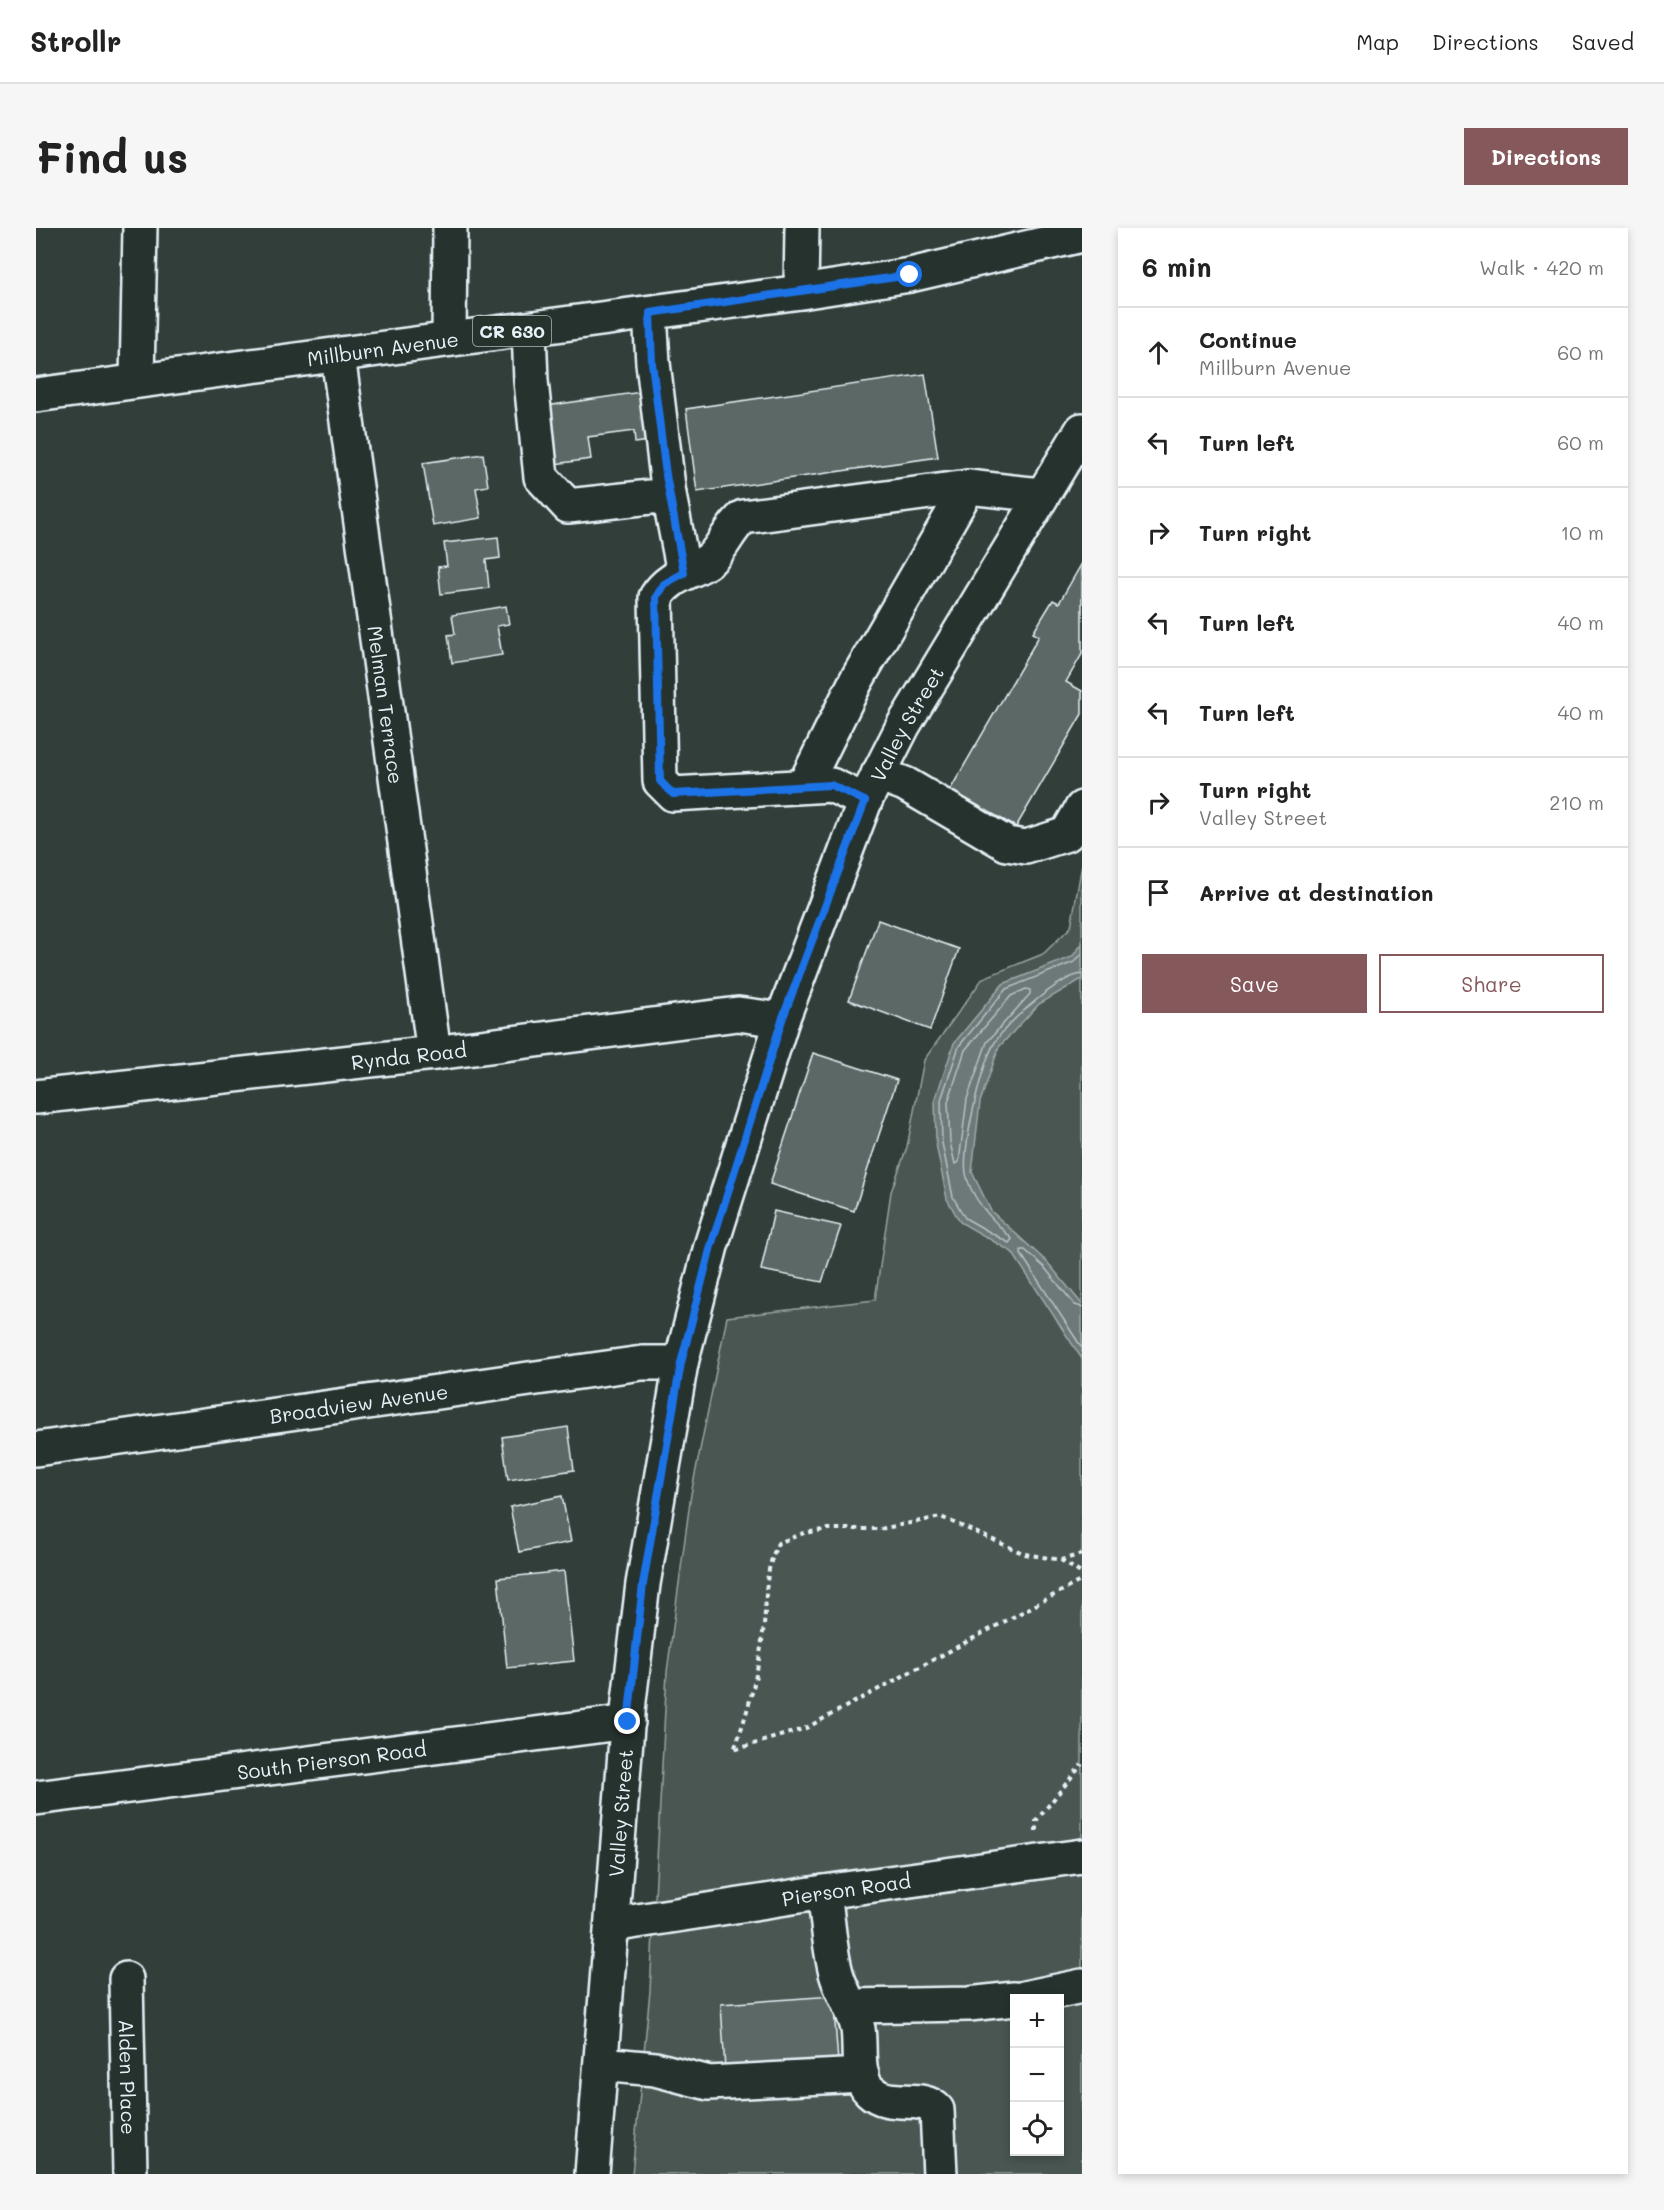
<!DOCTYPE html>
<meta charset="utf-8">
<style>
body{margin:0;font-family:Mali,sans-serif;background:#f6f6f6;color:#222}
.controls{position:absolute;right:18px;bottom:18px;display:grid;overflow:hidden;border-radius:0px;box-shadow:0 3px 9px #0003}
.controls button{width:54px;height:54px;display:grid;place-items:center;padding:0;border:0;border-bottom:2px solid #e0e0e0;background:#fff;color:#222;font:30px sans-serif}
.stop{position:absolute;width:18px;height:18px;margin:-14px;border:4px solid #1a73e8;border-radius:50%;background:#fff}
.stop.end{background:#1a73e8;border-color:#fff;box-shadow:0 2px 6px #0008}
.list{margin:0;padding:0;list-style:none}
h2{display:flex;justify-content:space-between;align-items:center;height:78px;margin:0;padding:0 24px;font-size:26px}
h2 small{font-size:20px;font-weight:400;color:#767676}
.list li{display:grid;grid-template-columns:39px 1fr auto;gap:18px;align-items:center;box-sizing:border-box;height:90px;padding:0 24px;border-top:2px solid #e0e0e0}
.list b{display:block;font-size:22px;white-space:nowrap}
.list p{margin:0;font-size:20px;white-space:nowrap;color:#767676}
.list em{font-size:20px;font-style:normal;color:#767676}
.actions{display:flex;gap:12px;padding:18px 24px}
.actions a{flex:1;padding:14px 0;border:2px solid #85585c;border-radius:0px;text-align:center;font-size:21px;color:#85585c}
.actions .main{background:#85585c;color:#fff}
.icon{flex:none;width:33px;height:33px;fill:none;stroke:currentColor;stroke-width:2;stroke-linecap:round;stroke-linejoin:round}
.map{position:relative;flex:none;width:1046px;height:1946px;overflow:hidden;border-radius:0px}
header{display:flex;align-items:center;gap:36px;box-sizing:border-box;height:84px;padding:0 30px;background:#fff;border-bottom:2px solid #e0e0e0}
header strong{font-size:28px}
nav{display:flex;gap:33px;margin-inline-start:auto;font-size:21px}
.intro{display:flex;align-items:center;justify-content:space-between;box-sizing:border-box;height:144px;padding:0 36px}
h1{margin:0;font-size:42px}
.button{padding:15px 27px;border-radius:0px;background:#85585c;color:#fff;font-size:21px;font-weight:700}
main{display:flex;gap:36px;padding:0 36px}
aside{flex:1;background:#fff;border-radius:0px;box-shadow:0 3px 9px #0003}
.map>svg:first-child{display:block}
.green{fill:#495651;stroke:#98a4a4;stroke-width:1.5;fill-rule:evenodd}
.water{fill:#6d7978;stroke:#9ea9ab;stroke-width:1.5}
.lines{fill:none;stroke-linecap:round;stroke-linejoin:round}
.shore{stroke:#b7c1c5;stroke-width:1.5}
.building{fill:#5c6865;stroke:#e8f1f8;stroke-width:1.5}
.minor-casing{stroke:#e8f1f8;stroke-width:38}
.major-casing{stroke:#e8f1f8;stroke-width:38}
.path{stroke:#e8f1f8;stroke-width:4;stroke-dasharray:4.5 4.5;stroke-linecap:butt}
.minor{stroke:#26332d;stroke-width:33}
.major{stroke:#26332d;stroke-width:33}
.route{stroke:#1a73e8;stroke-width:8}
.labels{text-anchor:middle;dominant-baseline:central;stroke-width:6;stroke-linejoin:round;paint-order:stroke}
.shield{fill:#26332d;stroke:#aeb8bb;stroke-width:1.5}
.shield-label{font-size:18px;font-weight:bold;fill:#e8f1f8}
.street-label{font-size:20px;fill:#e8f1f8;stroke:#26332d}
</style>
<header>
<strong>Strollr</strong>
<nav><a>Map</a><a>Directions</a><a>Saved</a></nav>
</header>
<div class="intro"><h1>Find us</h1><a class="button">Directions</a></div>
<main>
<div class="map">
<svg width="1046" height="1946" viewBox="0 0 1046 1946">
<rect width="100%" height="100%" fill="#323e39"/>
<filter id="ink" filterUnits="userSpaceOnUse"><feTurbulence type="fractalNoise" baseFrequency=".0167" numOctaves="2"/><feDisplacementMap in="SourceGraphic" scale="12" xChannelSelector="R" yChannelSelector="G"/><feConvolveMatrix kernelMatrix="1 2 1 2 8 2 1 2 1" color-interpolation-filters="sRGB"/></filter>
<g filter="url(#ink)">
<path class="green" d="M1046,636V1946H596L614,1763L631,1444L655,1266L691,1089L839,1072L855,964L871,919L888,832L947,750L1007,726L1035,699ZM978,1770H1023V1924H978Z"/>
<path class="water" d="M1046,716V751L1003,776L963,819L944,874L936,944L955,983L1012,1035L1046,1076V1131L976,1024L924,994L911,971L900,916L899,872L918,815L967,756L1036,729Z"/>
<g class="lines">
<path class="shore" d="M1046,726L1038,734L970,761L923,818L905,872L906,915L917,969L929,990L973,1015L976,1011C959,994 934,971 930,945C926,921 945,838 958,816C970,795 1022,749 1046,746
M990,761L994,762V766L951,814L931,871L923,934L919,936L914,914L912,874L929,822L975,768Z
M1046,1079L1039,1077L1008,1039L989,1022H985V1026L1046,1120"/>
</g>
<path class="building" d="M889,146L902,229L661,264L650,181Z
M612,163L619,212L599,215L598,203L552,209L555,231L511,237L503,179Z
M447,226L452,258L440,260L445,290L397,298L387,235Z
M462,309L464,330L450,332L453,360L405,366L402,339L411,338L408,315Z
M1046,335V426L1030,454L1046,463V486L980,599L914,562L1003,408L997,405L1017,372L1023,375Z
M470,378L473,396L461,398L466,427L416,435L412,407L419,406L416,387Z
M842,692L923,721L894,802L813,772Z
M777,825L861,852L818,983L734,956Z
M738,983L805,998L786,1054L725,1042Z
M532,1199L538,1242L472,1252L466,1209Z
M526,1268L535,1314L483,1324L474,1279Z
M528,1343L538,1433L471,1440L462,1350Z
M797,1768L802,1834L689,1842L685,1776Z"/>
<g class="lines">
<g class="minor-casing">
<g id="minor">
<path d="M765,64L766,0"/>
<path d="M493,101L495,153L505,249L532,278L633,267L617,135L614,85"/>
<path d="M413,111L414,0"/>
<path id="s1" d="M302,128L398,825"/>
<path d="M101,153L104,0"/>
<path d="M633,267L648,345"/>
<path d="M842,546L869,556L971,616L990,619L1031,606L1046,580"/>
<path d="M768,558L820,453L932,259"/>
<path d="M829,573L795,557L637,566L624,553L620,369C636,343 665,344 679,326C690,313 694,301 707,289L932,259L1005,267"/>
<path id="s2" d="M0,869L398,825L702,786L746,792"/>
<path id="s3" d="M0,1221L606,1135H645"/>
<path id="s4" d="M0,1570L592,1494"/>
<path d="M788,1664C792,1690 793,1719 800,1745C805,1764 818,1781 822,1801C825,1819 819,1849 834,1863C854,1882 886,1865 901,1882L904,1946"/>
<path id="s5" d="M576,1697L788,1664L1046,1628"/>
<path id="s6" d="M90,1751L94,1946"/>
<path d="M988,1770L1046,1758"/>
<path d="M814,1778L933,1776L978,1771"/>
<path d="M565,1836L619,1841L673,1855L826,1847"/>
</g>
</g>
<g class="major-casing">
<g id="major">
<path id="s7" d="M0,167L765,64L874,47L1046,7"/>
<path id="s8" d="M556,1946L593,1473L607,1356L645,1135L675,1018L746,792L829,573L867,498L1046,202"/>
</g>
</g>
<path class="path" d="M1046,1326L1025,1332L989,1326L905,1289L844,1301H793L768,1305L742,1315C726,1350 732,1370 727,1405C722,1446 712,1484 698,1522L770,1500L1046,1352
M1025,1332L1046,1346
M1000,1603V1593L1046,1536"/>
<use href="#minor" class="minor"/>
<use href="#major" class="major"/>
</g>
</g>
<g class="lines" filter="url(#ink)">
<path class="route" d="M592,1494L607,1356L645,1135L675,1018L746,792L829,573L795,557L637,566L624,553L620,369L628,356L648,345L630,247L616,135L614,85L874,47"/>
</g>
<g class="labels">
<rect class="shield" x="437" y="88" width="78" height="30" rx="4.5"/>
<g class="shield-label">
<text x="476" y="103">CR 630</text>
</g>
<g class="street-label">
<text stroke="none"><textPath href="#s7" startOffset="350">Millburn Avenue</textPath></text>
<text stroke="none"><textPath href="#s1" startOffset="352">Melman Terrace</textPath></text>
<text stroke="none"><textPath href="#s8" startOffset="1496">Valley Street</textPath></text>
<text stroke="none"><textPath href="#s2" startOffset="375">Rynda Road</textPath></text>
<text stroke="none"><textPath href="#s3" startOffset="326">Broadview Avenue</textPath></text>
<text stroke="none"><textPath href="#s4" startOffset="298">South Pierson Road</textPath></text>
<text stroke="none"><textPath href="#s8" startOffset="362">Valley Street</textPath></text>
<text stroke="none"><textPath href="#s5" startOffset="237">Pierson Road</textPath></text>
<text stroke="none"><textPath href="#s6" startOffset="98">Alden Place</textPath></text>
</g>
</g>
</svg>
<div class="controls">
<button>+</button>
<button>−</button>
<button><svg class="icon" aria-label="locate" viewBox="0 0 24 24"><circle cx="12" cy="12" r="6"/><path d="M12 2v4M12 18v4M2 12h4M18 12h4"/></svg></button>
</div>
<div class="stop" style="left:874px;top:47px"></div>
<div class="stop end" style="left:592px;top:1494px"></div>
</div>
<aside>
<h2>6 min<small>Walk · 420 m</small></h2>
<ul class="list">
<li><svg class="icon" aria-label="ahead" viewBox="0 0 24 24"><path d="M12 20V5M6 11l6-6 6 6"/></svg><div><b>Continue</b><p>Millburn Avenue</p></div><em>60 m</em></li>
<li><svg class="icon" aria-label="left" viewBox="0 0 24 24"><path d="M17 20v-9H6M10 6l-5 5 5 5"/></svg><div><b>Turn left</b></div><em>60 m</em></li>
<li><svg class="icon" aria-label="right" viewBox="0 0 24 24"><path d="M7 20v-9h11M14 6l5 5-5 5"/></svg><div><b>Turn right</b></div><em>10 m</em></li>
<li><svg class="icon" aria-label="left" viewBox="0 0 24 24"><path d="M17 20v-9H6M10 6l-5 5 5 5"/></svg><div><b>Turn left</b></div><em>40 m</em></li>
<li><svg class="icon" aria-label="left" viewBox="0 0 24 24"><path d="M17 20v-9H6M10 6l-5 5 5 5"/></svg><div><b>Turn left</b></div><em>40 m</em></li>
<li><svg class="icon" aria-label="right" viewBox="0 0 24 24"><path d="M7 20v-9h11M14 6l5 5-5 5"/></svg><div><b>Turn right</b><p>Valley Street</p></div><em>210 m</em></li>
<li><svg class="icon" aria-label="arrive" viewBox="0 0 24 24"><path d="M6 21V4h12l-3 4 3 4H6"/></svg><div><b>Arrive at destination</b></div></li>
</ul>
<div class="actions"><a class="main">Save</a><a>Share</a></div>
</aside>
</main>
